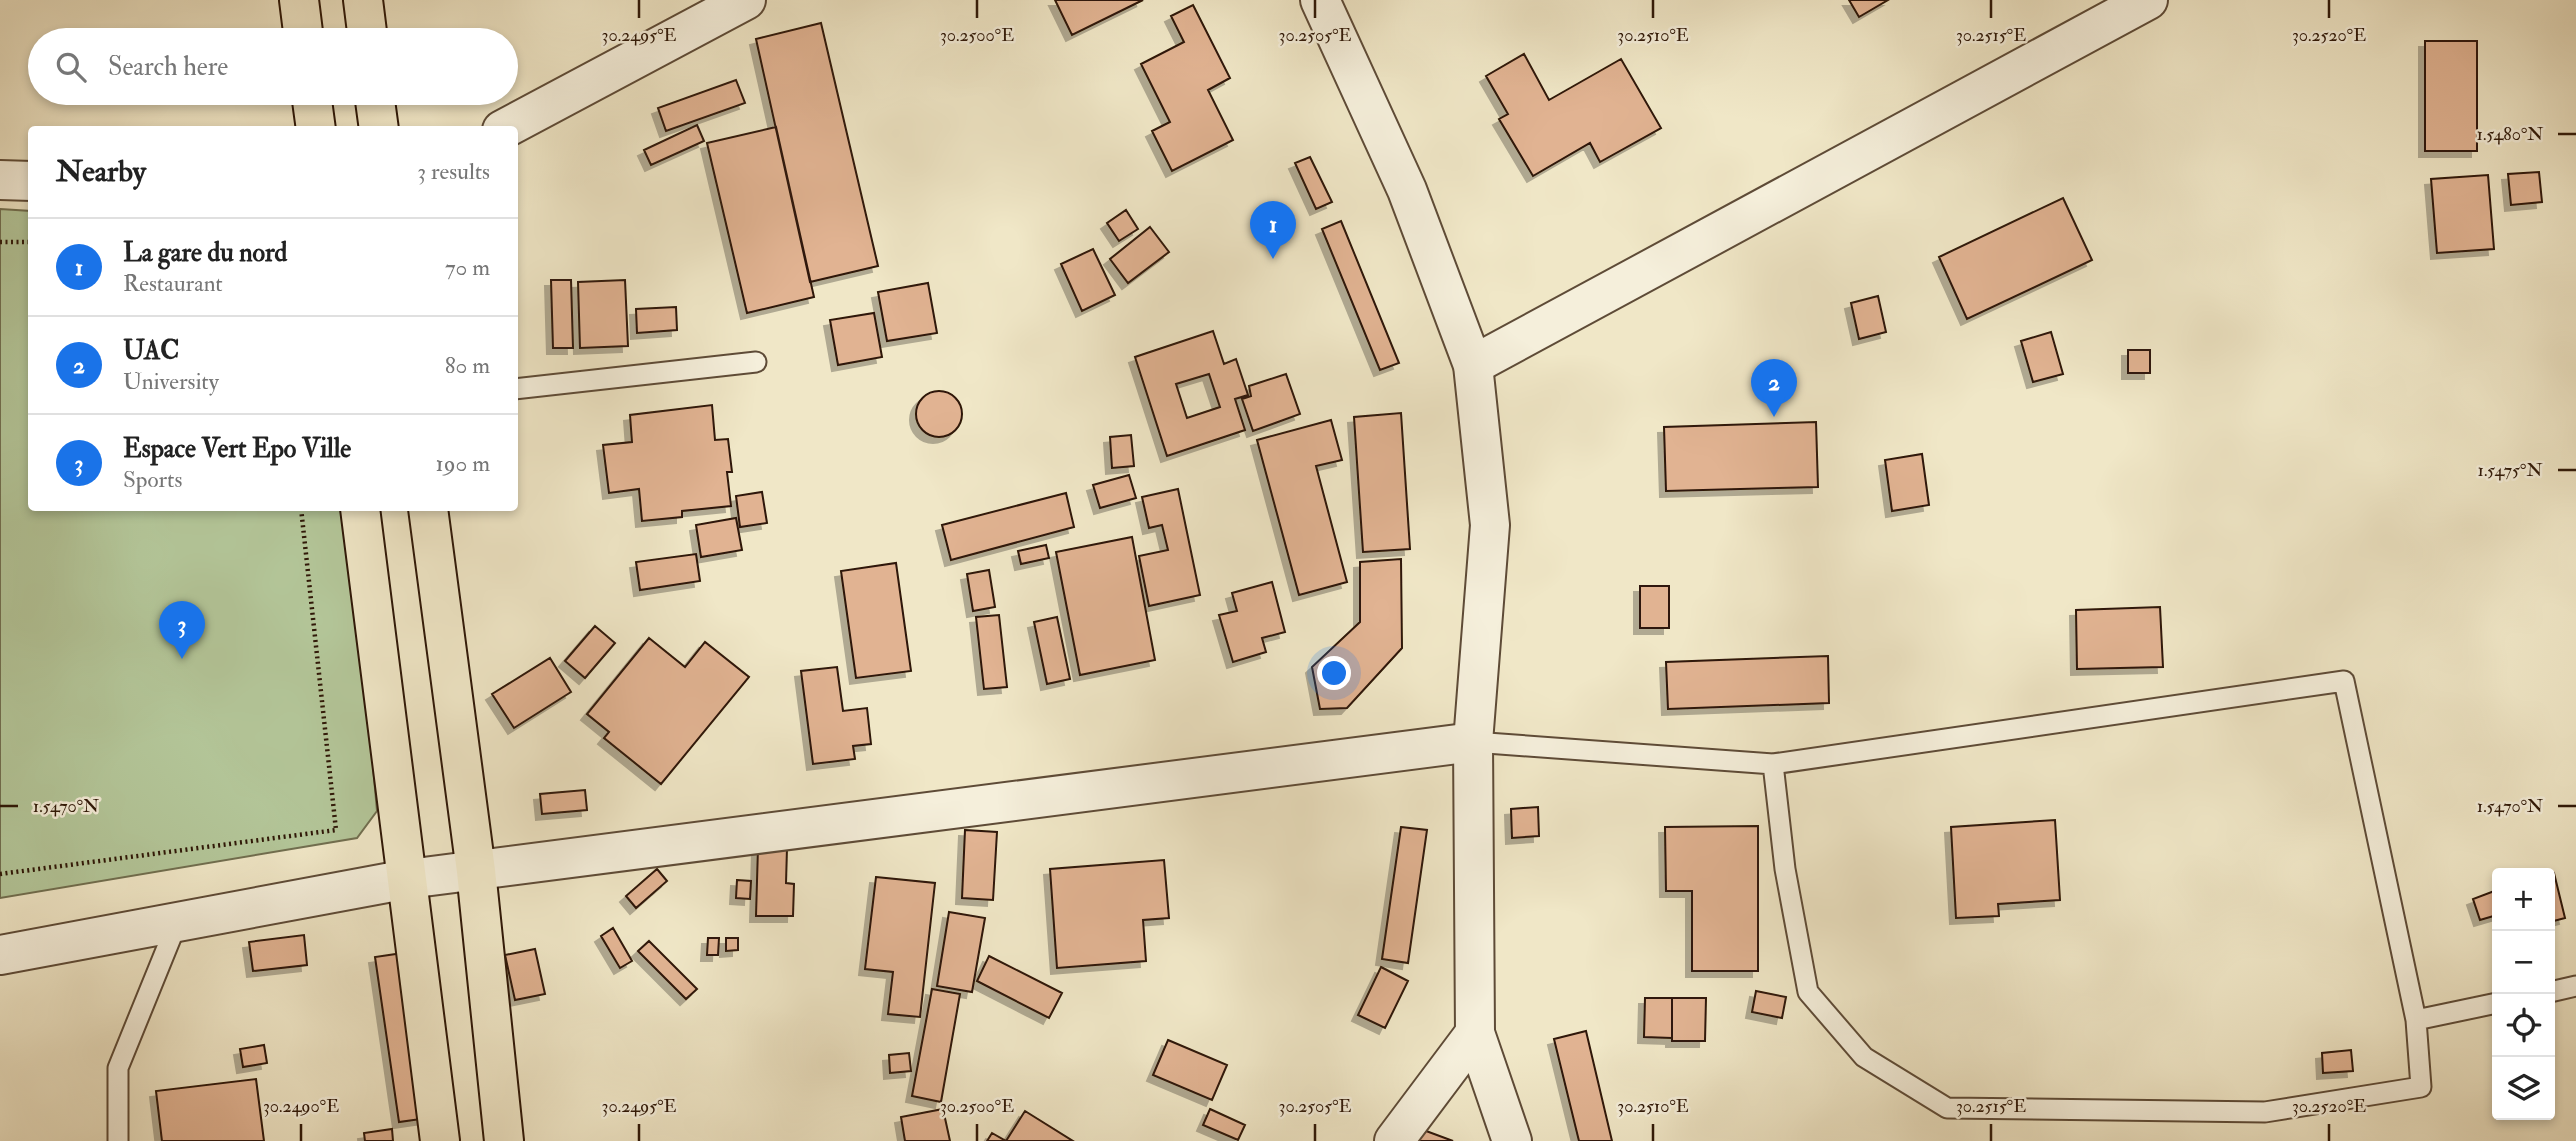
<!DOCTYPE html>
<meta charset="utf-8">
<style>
body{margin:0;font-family:"IM FELL Double Pica",serif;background:#f6f6f6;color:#222}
.controls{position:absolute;right:21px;bottom:21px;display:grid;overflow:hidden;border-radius:7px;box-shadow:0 4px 10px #0003}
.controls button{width:63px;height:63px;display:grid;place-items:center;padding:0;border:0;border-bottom:2px solid #e0e0e0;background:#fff;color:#222;font:35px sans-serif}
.you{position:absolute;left:1335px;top:674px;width:24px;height:24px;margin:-18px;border:5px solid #fff;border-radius:50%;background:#1a73e8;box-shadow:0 0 0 10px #1a73e833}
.badge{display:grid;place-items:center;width:46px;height:46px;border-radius:50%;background:#1a73e8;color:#fff;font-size:23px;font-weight:700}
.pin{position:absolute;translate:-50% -58px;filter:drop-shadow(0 2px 4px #0008)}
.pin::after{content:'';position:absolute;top:37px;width:24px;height:21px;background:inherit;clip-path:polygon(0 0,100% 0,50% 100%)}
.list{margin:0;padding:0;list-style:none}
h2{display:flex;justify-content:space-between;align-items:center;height:91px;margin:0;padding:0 28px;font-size:30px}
h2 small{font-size:23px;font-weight:400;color:#767676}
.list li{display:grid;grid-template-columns:46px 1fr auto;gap:21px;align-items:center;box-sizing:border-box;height:98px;padding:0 28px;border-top:2px solid #e0e0e0}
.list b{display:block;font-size:26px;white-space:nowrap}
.list p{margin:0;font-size:23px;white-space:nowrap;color:#767676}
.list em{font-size:23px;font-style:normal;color:#767676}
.icon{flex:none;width:38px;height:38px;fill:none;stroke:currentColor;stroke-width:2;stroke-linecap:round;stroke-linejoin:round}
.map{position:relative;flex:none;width:2576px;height:1141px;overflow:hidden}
.search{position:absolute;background:#fff;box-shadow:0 4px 10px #0003;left:28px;top:28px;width:490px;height:77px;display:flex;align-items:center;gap:18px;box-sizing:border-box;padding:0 24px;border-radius:38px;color:#767676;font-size:26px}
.panel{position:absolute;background:#fff;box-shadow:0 4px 10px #0003;left:28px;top:126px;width:490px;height:385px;border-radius:7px}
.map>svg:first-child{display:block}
.green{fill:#b4c79a;stroke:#716f50;stroke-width:2}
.building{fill:#e1b392;stroke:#2e1707;stroke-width:2;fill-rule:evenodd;filter:url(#shadow)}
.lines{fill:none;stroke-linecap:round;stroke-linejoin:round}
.service-casing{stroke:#5e4b37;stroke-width:23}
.minor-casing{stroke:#5e4b37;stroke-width:42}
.tertiary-casing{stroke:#5e4b37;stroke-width:42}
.primary-casing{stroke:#2e1707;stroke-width:42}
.path{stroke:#2e1707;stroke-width:4.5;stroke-dasharray:2 3.5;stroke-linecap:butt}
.service{stroke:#f5efdb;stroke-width:19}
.minor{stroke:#f5efdb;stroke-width:38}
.tertiary{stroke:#f5efdb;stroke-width:38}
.primary{stroke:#f0e7c7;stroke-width:38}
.ticks{fill:none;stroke:#2e1707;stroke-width:2.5}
.ticks-label{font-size:18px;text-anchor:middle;fill:#2e1707;stroke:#f5efdb;stroke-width:5;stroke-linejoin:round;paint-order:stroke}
</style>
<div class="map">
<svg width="2576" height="1141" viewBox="0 0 2576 1141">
<defs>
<filter id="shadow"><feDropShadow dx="-6" dy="6" stdDeviation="0" flood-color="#0004"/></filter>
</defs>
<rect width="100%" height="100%" fill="#f0e7c7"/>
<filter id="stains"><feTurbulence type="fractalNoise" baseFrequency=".00286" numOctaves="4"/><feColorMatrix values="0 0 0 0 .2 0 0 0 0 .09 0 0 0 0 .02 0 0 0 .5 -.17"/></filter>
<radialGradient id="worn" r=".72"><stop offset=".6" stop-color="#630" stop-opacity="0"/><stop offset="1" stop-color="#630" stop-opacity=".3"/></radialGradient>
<path class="green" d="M0,209L31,211L32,508H350L377,811L357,838L0,898Z"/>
<path class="building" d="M1055,0H1143L1072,35Z
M1849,0H1888L1859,17Z
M1193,5L1230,78L1208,90L1233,140L1172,171L1152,131L1170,122L1141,64L1184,42L1171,16Z
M821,23L878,266L810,282L756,39Z
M2425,41H2477V151H2425Z
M1524,54L1549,100L1621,59L1661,128L1600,162L1590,143L1533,176L1499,119L1508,114L1486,76Z
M736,80L745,103L666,131L658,108Z
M697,125L704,141L651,165L644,150Z
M776,127L814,297L747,313L707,143Z
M1310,157L1332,202L1316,209L1295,163Z
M2539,172L2542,202L2511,205L2508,174Z
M2488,175L2494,249L2437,253L2431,179Z
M2063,198L2092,260L1967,319L1939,257Z
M1126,210L1138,229L1119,241L1107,223Z
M1341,221L1399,363L1380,370L1322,229Z
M1150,227L1169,252L1128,283L1110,259Z
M1093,249L1115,295L1082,311L1061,264Z
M551,280H571L573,348H553Z
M625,280L628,346L580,348L578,282Z
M928,283L937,333L887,341L878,292Z
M1878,296L1886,332L1859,339L1851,303Z
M676,307L677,330L637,333L636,309Z
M874,313L882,357L838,365L830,320Z
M1213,331L1224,364L1236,359L1248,395L1235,399L1245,430L1167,456L1135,357ZM1209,374L1220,407L1187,418L1176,384Z
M2051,332L2063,374L2033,382L2021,341Z
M2128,350H2150V373H2128Z
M1286,374L1300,414L1253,431L1242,399L1251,396L1249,386Z
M916 414a23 23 0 1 1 46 0a23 23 0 1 1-46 0Z
M712,405L715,440L728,439L732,472H727L731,506L682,511V517L642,521L639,489L609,493L603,445L632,442L630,415Z
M1401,413L1410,549L1363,552L1354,417Z
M1331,420L1342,460L1316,466L1347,582L1299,595L1257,440Z
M1816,422L1818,487L1666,491L1664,427Z
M1131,435L1134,466L1112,468L1110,437Z
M1922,454L1929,505L1892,511L1885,460Z
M1129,475L1136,498L1100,508L1093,485Z
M1178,489L1200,595L1149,606L1139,556L1168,550L1162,525L1149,528L1142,497Z
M762,492L767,523L740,527L736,496Z
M1066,493L1074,527L951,560L942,525Z
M736,518L742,550L701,557L696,525Z
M1132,537L1155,660L1080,675L1056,552Z
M1046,545L1049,558L1021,564L1018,551Z
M696,554L700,581L640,590L636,562Z
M1401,559L1402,648L1347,708L1320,709L1312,667L1360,622V562Z
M896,563L911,671L856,678L841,571Z
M989,570L995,607L973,611L967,574Z
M1272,582L1285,632L1262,638L1266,652L1233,662L1219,615L1237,611L1232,593Z
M1640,586H1669V628H1640Z
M2160,607L2163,667L2077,669L2076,610Z
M999,615L1007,687L984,689L976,617Z
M1057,617L1070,679L1047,684L1034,622Z
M595,626L615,643L585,678L565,661Z
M649,638L685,667L705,642L749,677L661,784L604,738L609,732L587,714Z
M1828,656L1829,703L1668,709L1666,662Z
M550,658L571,692L514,728L492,694Z
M837,667L843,711L867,708L871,744L853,746L855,759L813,764L801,671Z
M585,790L587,810L542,814L540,794Z
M1538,807L1539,836L1512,838L1511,809Z
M2055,820L2060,900L1998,904L1999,916L1956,918L1951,827Z
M1758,826V971H1692V891H1666L1665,827Z
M1401,827L1427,830L1408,963L1382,959Z
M965,830L997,832L993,900L962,898Z
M758,847L787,848L786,883L794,884L793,916H756Z
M1164,860L1169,918L1143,920L1146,961L1057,968L1050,869Z
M657,869L667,881L636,908L626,896Z
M2554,873L2565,918L2550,922V874Z
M876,877L935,883L920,1017L888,1014L893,972L865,969Z
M737,880L751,881L750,899L736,898Z
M2497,890V915L2480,920L2473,899Z
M949,912L985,918L972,992L937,986Z
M613,928L632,961L620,968L601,936Z
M304,935L307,965L253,971L249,942Z
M708,938H719L718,955H707Z
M726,938H738V950L726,951Z
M649,941L697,989L686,999L638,951Z
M535,949L545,994L515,1000L505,955Z
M403,953L428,1118L399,1122L375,957Z
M989,956L1062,993L1049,1018L977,981Z
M1381,967L1408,981L1385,1028L1358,1015Z
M932,989L960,994L941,1102L912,1096Z
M1756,991L1786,997L1782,1018L1752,1012Z
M1645,998H1672V1038L1644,1037Z
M1672,998H1706L1705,1041H1672Z
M1586,1031L1612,1141H1579L1554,1039Z
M1168,1040L1227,1065L1212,1100L1153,1075Z
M264,1045L267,1063L243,1067L240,1049Z
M2351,1050L2353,1071L2323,1073L2322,1053Z
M909,1053L911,1071L890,1073L889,1055Z
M256,1079L264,1141H162L156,1091Z
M943,1109L950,1141H905L901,1117Z
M1210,1109L1245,1125L1238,1140L1203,1125Z
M1025,1111L1073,1141H1006Z
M1418,1128L1453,1141H1413Z
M392,1129L393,1141H365L364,1133Z
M992,1133L1006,1141H987Z"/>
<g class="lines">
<g class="service-casing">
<path id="service" d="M514,389L756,362
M1473,742L1773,764L2344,681L2416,1020L2421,1087L2265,1112L1947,1108L1864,1057L1808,992L1785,869L1773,764
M2550,992L2576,986
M2416,1020L2497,1003
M118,1141V1068L177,923"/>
</g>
<g class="minor-casing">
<path id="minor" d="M0,180L32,181
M1473,365L2148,0
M0,955L408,879L1473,742
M1394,1141L1475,1033"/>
</g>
<g class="tertiary-casing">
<path id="tertiary" d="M1320,0L1407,190L1473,365L1490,525L1473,742L1475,1033L1512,1141
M502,130L746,0"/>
</g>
<g class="primary-casing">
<path id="primary" d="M299,0L304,40
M363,0L368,40
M311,93L316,130
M374,93L379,130
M360,508L440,1141
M428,508L476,871L504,1141"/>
</g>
<path class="path" d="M0,242H32
M0,874L336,830L301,508"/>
<use href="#service" class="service"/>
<use href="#minor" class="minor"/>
<use href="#tertiary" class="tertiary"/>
<use href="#primary" class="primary"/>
</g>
<path class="ticks" d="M639,0V18M977,0V18M1315,0V18M1653,0V18M1991,0V18M2329,0V18M2558,134H2576M2558,470H2576M0,806H18M2558,806H2576M301,1124V1141M639,1124V1141M977,1124V1141M1315,1124V1141M1653,1124V1141M1991,1124V1141M2329,1124V1141"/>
<g class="ticks-label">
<text x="639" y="41">30.2495°E</text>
<text x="977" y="41">30.2500°E</text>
<text x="1315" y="41">30.2505°E</text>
<text x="1653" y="41">30.2510°E</text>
<text x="1991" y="41">30.2515°E</text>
<text x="2329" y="41">30.2520°E</text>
<text x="2510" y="140">1.5480°N</text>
<text x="2510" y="476">1.5475°N</text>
<text x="66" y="812">1.5470°N</text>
<text x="2510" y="812">1.5470°N</text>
<text x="301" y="1112">30.2490°E</text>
<text x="639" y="1112">30.2495°E</text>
<text x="977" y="1112">30.2500°E</text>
<text x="1315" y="1112">30.2505°E</text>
<text x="1653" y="1112">30.2510°E</text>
<text x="1991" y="1112">30.2515°E</text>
<text x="2329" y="1112">30.2520°E</text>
</g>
<rect width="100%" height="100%" filter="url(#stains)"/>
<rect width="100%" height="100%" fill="url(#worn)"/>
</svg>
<div class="controls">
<button>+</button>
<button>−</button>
<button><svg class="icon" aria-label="locate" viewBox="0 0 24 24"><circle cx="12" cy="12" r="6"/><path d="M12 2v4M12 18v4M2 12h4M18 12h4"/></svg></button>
<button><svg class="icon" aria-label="layers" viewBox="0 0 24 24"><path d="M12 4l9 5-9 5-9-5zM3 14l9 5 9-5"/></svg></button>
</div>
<div class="you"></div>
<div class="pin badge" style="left:1273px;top:259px">1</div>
<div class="pin badge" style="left:1774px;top:417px">2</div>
<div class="pin badge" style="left:182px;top:659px">3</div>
<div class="search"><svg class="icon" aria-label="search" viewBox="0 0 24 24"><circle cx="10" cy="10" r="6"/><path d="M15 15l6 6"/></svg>Search here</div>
<section class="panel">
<h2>Nearby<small>3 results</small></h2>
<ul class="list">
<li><span class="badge">1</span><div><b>La gare du nord</b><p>Restaurant</p></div><em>70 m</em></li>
<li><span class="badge">2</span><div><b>UAC</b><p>University</p></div><em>80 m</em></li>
<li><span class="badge">3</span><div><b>Espace Vert Epo Ville</b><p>Sports</p></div><em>190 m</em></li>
</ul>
</section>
</div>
